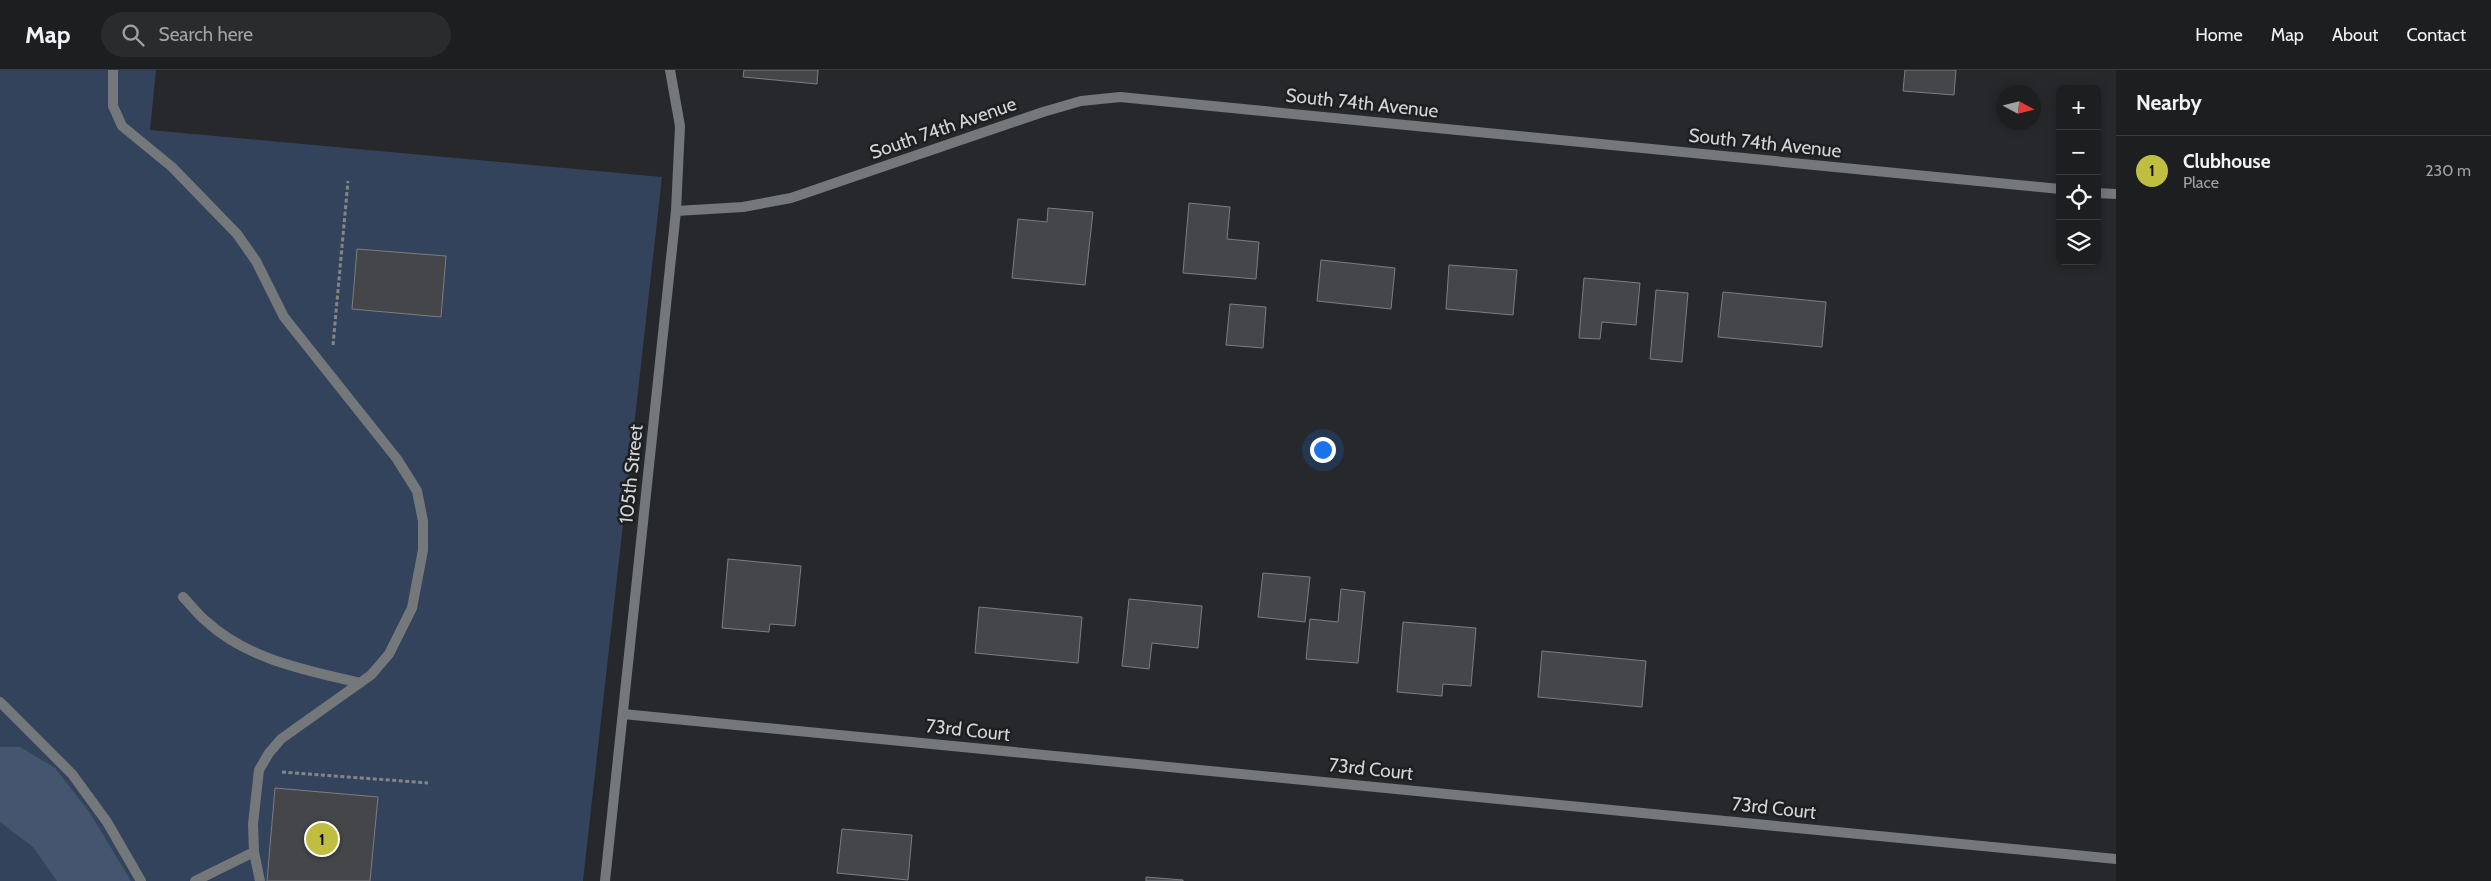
<!DOCTYPE html>
<meta charset="utf-8">
<style>
body{margin:0;font-family:Cabin,sans-serif;background:#292b2d;color:#f1f3f6}
.controls{position:absolute;right:15px;top:15px;display:grid;overflow:hidden;border-radius:8px;box-shadow:0 2px 12px #0003}
.controls button{width:45px;height:45px;display:grid;place-items:center;padding:0;border:0;border-bottom:1px solid #3a3c3e;background:#1c1e20;color:#f1f3f6;font:25px sans-serif}
.compass{position:absolute;left:1996px;top:15px;width:45px;height:45px;border-radius:50%;background:#1c1e20;box-shadow:0 2px 12px #0003;rotate:97deg}
.you{position:absolute;left:1322px;top:379px;width:18px;height:18px;margin:-12px;border:4px solid #fff;border-radius:50%;background:#1a73e8;box-shadow:0 0 0 8px #1a73e833}
.badge{display:grid;place-items:center;width:32px;height:32px;border-radius:50%;background:#c0be41;color:#111;font-size:16px;font-weight:700}
.pin{position:absolute;translate:-50% -50%;border:2px solid #fff;box-shadow:0 1px 5px #0006}
.list{margin:0;padding:0;list-style:none}
h2{display:flex;justify-content:space-between;align-items:center;height:65px;margin:0;padding:0 20px;font-size:21px}
h2 small{font-size:16px;font-weight:400;color:#a0a2a5}
.list li{display:grid;grid-template-columns:32px 1fr auto;gap:15px;align-items:center;box-sizing:border-box;height:70px;padding:0 20px;border-top:1px solid #3a3c3e}
.list b{display:block;font-size:19px;white-space:nowrap}
.list p{margin:0;font-size:16px;white-space:nowrap;color:#a0a2a5}
.list em{font-size:16px;font-style:normal;color:#a0a2a5}
.icon{flex:none;width:28px;height:28px;fill:none;stroke:currentColor;stroke-width:2;stroke-linecap:round;stroke-linejoin:round}
.map{position:relative;flex:none;width:2116px;height:811px;overflow:hidden}
header{display:flex;align-items:center;gap:30px;box-sizing:border-box;height:70px;padding:0 25px;background:#1c1e20;border-bottom:1px solid #3a3c3e}
header strong{font-size:24px}
nav{display:flex;gap:28px;margin-inline-start:auto;font-size:18px}
.search{width:350px;height:45px;background:#292b2d;display:flex;align-items:center;gap:12px;box-sizing:border-box;padding:0 18px;border-radius:28px;color:#a0a2a5;font-size:19px}
main{display:flex}
aside{flex:1;background:#1c1e20}
.map>svg:first-child{display:block}
.green{fill:#33435b}
.forest{fill:#45556f}
.building{fill:#444649;stroke:#7b7d80}
.lines{fill:none;stroke-linecap:round;stroke-linejoin:round}
.path{stroke:#838587;stroke-width:3;stroke-dasharray:4 2.5;stroke-linecap:butt}
.service{stroke:#75787b;stroke-width:10}
.minor{stroke:#75787b;stroke-width:10}
.labels{text-anchor:middle;dominant-baseline:central;stroke-width:5;stroke-linejoin:round;paint-order:stroke}
.street-label{font-size:19px;fill:#d3d5d6;stroke:#1d1f21}
</style>
<header>
<strong>Map</strong>
<div class="search"><svg class="icon" aria-label="search" viewBox="0 0 24 24"><circle cx="10" cy="10" r="6"/><path d="M15 15l6 6"/></svg>Search here</div>
<nav><a>Home</a><a>Map</a><a>About</a><a>Contact</a></nav>
</header>
<main>
<div class="map">
<svg width="2116" height="811" viewBox="0 0 2116 811">
<rect width="100%" height="100%" fill="#26282b"/>
<path class="green" d="M0,0H156L150,60L662,107L583,811H0Z"/>
<path class="forest" d="M0,677H20L55,698L90,743L131,811H57L33,777L0,752Z"/>
<path class="building" d="M744,0H818L817,14L743,7Z
M1905,0H1956L1954,25L1903,21Z
M1189,133L1230,137L1227,169L1259,172L1256,209L1183,203Z
M1048,138L1093,142L1085,215L1012,208L1018,149L1047,152Z
M357,179L446,186L441,247L352,239Z
M1321,190L1395,198L1391,239L1317,231Z
M1449,195L1517,200L1513,245L1446,239Z
M1584,208L1640,213L1636,255L1602,252L1600,269L1579,268Z
M1656,220L1688,223L1682,292L1650,289Z
M1723,222L1826,232L1822,277L1718,267Z
M1230,234L1266,237L1263,278L1226,275Z
M728,489L801,496L795,556L770,554L769,562L722,558Z
M1263,503L1310,507L1305,552L1258,547Z
M1341,519L1365,522L1358,593L1306,589L1310,549L1338,552Z
M1129,529L1202,536L1198,578L1152,573L1149,599L1122,596Z
M979,537L1082,547L1078,593L975,583Z
M1403,552L1476,558L1471,616L1443,614L1442,626L1397,622Z
M1542,581L1646,591L1642,637L1538,627Z
M275,718L378,727L370,811H267Z
M842,759L912,765L908,810L837,803Z
M1146,807L1183,810V811H1146Z"/>
<g class="lines">
<path class="path" d="M333,275L348,111
M282,702L428,713"/>
<path class="service" d="M113,0V36L122,56L172,97L237,164L256,191L284,247L397,389L417,421L423,451V480L412,538L389,584L371,605L281,669L269,683L259,700L253,754L254,782
M183,527C191,535 198,545 207,552C249,590 306,600 360,613
M0,632L72,704L107,752L141,811
M195,811L254,782L260,811"/>
<path class="minor" d="M2097,123L2116,124
M676,141L743,137L791,128L1043,42L1081,31L1120,27L2060,119
M623,644L2116,789
M605,811L676,141L680,56L670,0"/>
</g>
<g class="labels">
<g class="street-label">
<text transform="translate(1362 33) rotate(6)">South 74th Avenue</text>
<text transform="translate(943 58) rotate(-19)">South 74th Avenue</text>
<text transform="translate(1765 73) rotate(6)">South 74th Avenue</text>
<text transform="translate(631 404) rotate(-84)">105th Street</text>
<text transform="translate(968 660) rotate(6)">73rd Court</text>
<text transform="translate(1371 699) rotate(6)">73rd Court</text>
<text transform="translate(1774 738) rotate(6)">73rd Court</text>
</g>
</g>
</svg>
<div class="controls">
<button>+</button>
<button>−</button>
<button><svg class="icon" aria-label="locate" viewBox="0 0 24 24"><circle cx="12" cy="12" r="6"/><path d="M12 2v4M12 18v4M2 12h4M18 12h4"/></svg></button>
<button><svg class="icon" aria-label="layers" viewBox="0 0 24 24"><path d="M12 4l9 5-9 5-9-5zM3 14l9 5 9-5"/></svg></button>
</div>
<svg class="compass" viewBox="-18 -18 36 36"><path d="M0-13l5 13h-10z" fill="#e53935"/><path d="M0 13l5-13h-10z" fill="#a0a2a5"/></svg>
<div class="you"></div>
<div class="pin badge" style="left:322px;top:769px">1</div>
</div>
<aside>
<h2>Nearby<small></small></h2>
<ul class="list">
<li><span class="badge">1</span><div><b>Clubhouse</b><p>Place</p></div><em>230 m</em></li>
</ul>
</aside>
</main>
